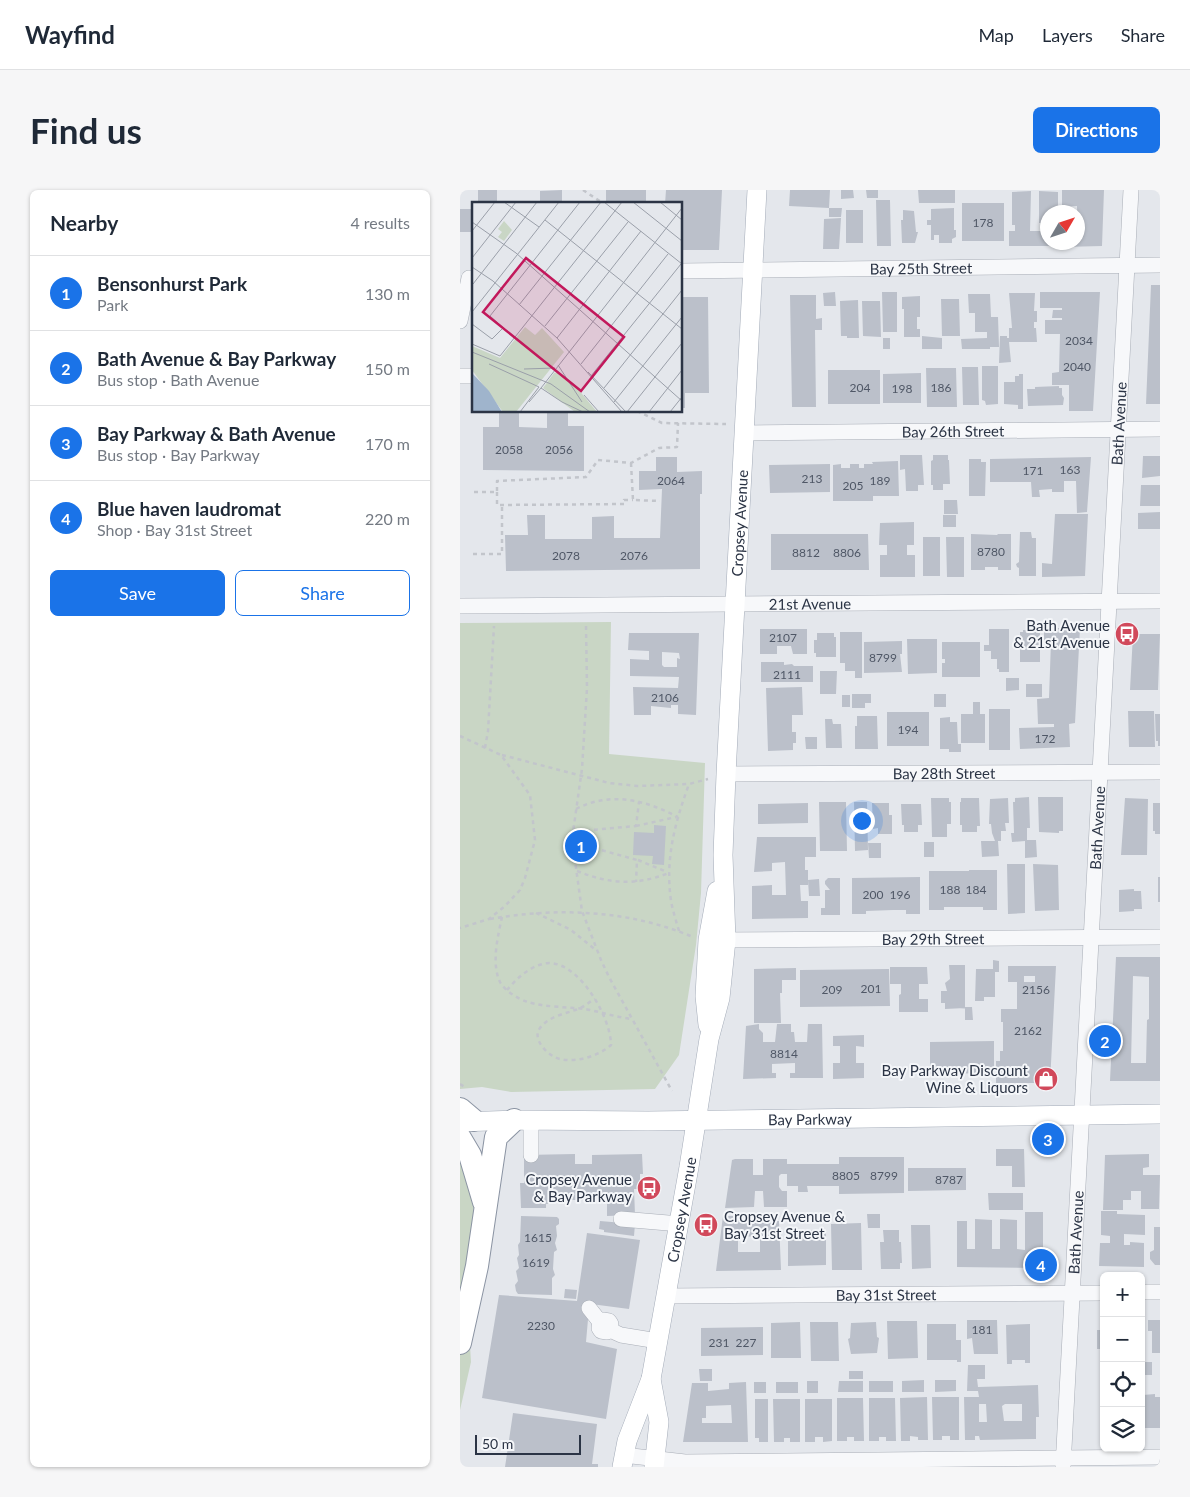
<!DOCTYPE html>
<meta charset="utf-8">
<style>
body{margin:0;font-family:Lato,sans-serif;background:#f6f6f7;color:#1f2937}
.controls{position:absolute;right:15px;bottom:15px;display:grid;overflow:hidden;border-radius:8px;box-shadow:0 1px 4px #0004}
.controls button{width:45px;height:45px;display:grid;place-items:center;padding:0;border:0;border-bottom:1px solid #e0e1e3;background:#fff;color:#1f2937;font:25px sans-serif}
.compass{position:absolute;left:580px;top:15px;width:45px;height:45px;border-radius:50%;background:#fff;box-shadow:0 1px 4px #0004;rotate:51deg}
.scale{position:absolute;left:15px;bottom:12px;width:106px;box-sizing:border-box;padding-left:5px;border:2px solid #2b3445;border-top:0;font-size:14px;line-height:18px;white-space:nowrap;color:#2b3445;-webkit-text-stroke:4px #f4f6f9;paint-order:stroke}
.you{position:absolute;left:401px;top:630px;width:18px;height:18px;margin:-12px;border:4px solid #fff;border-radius:50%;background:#1a73e8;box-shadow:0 0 0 8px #1a73e833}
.badge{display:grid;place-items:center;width:32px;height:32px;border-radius:50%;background:#1a73e8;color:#fff;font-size:16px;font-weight:700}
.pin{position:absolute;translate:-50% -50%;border:2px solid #fff;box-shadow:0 1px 5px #0006}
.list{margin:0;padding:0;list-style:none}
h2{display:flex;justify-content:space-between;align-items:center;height:65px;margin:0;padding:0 20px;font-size:21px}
h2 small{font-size:16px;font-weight:400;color:#747a83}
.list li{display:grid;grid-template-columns:32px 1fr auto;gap:15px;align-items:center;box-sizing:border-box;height:75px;padding:0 20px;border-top:1px solid #e0e1e3}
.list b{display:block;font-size:19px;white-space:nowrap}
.list p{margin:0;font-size:16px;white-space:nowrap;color:#747a83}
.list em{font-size:16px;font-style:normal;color:#747a83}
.actions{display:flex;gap:10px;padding:15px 20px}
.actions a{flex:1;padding:11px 0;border:1px solid #1a73e8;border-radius:8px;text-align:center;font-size:18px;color:#1a73e8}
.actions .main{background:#1a73e8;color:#fff}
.icon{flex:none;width:28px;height:28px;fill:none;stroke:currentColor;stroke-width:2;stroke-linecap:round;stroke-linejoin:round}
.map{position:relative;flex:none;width:700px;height:1277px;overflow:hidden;border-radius:8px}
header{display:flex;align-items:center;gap:30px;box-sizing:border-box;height:70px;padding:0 25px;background:#fff;border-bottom:1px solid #e0e1e3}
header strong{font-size:24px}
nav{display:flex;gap:28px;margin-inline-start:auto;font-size:18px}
.intro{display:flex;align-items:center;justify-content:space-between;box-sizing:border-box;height:120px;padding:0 30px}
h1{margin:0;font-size:35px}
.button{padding:12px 22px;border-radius:8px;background:#1a73e8;color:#fff;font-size:18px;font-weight:700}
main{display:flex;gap:30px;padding:0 30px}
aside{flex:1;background:#fff;border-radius:8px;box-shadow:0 1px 4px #0004}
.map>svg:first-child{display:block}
.green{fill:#c9d6c5}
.building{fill:#bbc0ca;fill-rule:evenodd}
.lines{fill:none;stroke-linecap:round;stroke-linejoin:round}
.minor-casing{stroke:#a9aeb7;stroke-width:16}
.major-casing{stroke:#a3abb8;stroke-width:20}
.highway-casing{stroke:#8b94a3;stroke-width:24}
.path{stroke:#c2c5cb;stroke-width:2.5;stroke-dasharray:4 4;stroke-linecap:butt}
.minor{stroke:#f7f8fa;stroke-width:15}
.major{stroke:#fff;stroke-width:19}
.highway{stroke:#fff;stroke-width:22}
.labels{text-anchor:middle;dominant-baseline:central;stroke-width:4;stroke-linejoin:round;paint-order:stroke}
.number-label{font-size:12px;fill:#4f5766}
.street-label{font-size:15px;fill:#2b3445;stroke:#f4f6f9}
.poi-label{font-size:15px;fill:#2b3445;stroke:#f4f6f9;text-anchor:end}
.inset-road{fill:none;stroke:#9a9fa9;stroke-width:1}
.view{fill:#c2185b;fill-opacity:0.15;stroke:#c2185b;stroke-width:2.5}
.inset-edge{fill:none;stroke:#2b3445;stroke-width:2.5}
</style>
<header>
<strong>Wayfind</strong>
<nav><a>Map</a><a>Layers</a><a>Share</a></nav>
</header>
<div class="intro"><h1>Find us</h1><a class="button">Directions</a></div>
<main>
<aside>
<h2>Nearby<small>4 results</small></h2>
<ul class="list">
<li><span class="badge">1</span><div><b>Bensonhurst Park</b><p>Park</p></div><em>130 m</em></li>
<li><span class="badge">2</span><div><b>Bath Avenue &amp; Bay Parkway</b><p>Bus stop · Bath Avenue</p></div><em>150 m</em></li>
<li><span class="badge">3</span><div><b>Bay Parkway &amp; Bath Avenue</b><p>Bus stop · Bay Parkway</p></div><em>170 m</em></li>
<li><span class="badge">4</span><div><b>Blue haven laudromat</b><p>Shop · Bay 31st Street</p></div><em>220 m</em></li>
</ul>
<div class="actions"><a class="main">Save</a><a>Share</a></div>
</aside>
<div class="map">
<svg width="700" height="1277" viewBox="0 0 700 1277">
<rect width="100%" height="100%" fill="#e4e7ec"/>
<path class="green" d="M151,432L149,564L245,573L241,703L236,755L219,865L195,899L51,902L22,897L0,899V433Z
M0,972L9,985L14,1018L6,1089L11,1172L0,1220Z"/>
<path class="building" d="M18,0H37V14H18Z
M102,0V14H80V1Z
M146,0H186V14H146Z
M206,0H262L259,60H221V14H205Z
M330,0H370L369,18L329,16Z
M381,0H393L394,8L381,9Z
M406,0H418V8H407Z
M458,0H495V13H459Z
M602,0H644L642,56L603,57V52H618L617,16L602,17Z
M571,1L570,41H581V33H579V1L598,2V22H588V52H602V56H549V41H555V35H552V2Z
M416,10H430L431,56H417Z
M502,13H544V51H502Z
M369,18H382L381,27H369Z
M494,18V40H496V47L492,49V53H479V45H474V50H471V35H467V30H471V19Z
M0,19H14V42H0Z
M386,20H403V53H386Z
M443,20L454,21L456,42H458L455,53H442L441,30H443Z
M381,28L379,59H363L364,29Z
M691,95H700V214H686Z
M375,102L376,116H364L363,103Z
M422,102H437V142H423Z
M580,102H640L633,221H609V195H592V183L599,182L600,144H585V130H602V128H592L593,120H602V118H580Z
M549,103H575L574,121H577V132H574V138H576L577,152H549L551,172L539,173L540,146H547V148H549V138H552Z
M508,104H530L531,127H538L539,157H530V159H502L501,149L527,148V142H515V123H509Z
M330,105H356V129L362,128V140H355L356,217H332Z
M460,106V127H457V139H460V147H444V119H442V107Z
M221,107H248L249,203H225V218H221Z
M481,109H499L500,146H482Z
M398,110L399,148H387V146H381L380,111Z
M402,111H420L421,147L403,146Z
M462,146L482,148V159H462Z
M423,148H430V159H423Z
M522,176H538V214L526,215L525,211L522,210Z
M502,177H518L519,215H503Z
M466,178H496L497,217H467Z
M368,180H420V214H368Z
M461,183V213H423V184Z
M559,184H563V219H558V215L544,214V192H555V186H559Z
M599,196V198H602V205L604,208L603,215L568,216L567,199H575V197Z
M39,221H59V237L87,238V221H108V236H124V281L23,280V237H39Z
M440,265H462L464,295H458V301H446L445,279L440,280Z
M473,265H488V270H489L490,294H483V300H473V295H471V271L473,270Z
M683,266H700V286L682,288Z
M196,267H217V282L242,281V304H240V379L46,381L45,345H68L67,325H85V349H132V327L154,326V348H200L202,299L179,300V281H196Z
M631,267L627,322L617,323L616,291H604V302H592V299L579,300L580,307H572L571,292H530V269Z
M509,269H521V272H526L525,306H509Z
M438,271L439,306H413V311H373V275L381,274V278H390V274H399V278H404V274H413L412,272Z
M370,274V302L310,303L309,275Z
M681,295H700V316H680Z
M484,310H497L498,324H484Z
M700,322V339H678V323Z
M595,324H628L625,386L582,387V373L592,374Z
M483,325H496V337H483Z
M454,332V355H447V365H455V387H420V365H427V355H419L420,333Z
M560,342H571L572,348H576V386H559V378L557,377L556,374L559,372Z
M311,344H408L409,380H311Z
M511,344L537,345L538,344H551V380H538V377H525V380H511Z
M463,347H480V386H463Z
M486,347H504V387H487Z
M584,438H620L615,533L609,534L610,557L560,559L559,538L594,537V534H578L577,509L589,508L591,451H584Z
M300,439H347V464H333L331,456H317V464H300Z
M529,439H549V482H539V479H537V469H531V461H524V455H529Z
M563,440H578V442L580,443V472H560V442H563Z
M380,442H402V488H395V481H385V473H380Z
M169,443H239L236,525L218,524V515H211V518L191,516V525H174L173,497L218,498L219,487L170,486V469L189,470V461L168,460ZM202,462L219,463L220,469L217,468V477H204L202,475Z
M357,443H374V447H376V467H356V463H354V450H357Z
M673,444H700L698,500H670Z
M447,449H477V483L448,484Z
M442,451V464H440L442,482L404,483V452Z
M482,452H520V487H482V473H485V469H482Z
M301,472H324V475L332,474L334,476H353V492H301Z
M360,481H377L376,504H360Z
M546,488H559V500L546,501Z
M566,494H582V507H566Z
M342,497L343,525H332V542H336V553H333V560L308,561L306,498Z
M392,504H411V513H405V518H392Z
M474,504H486V517H474Z
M382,505H390V517H382Z
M513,512H520V524H525V553H501V524H513Z
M529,519H550V560H529Z
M668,521H694L695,557H669Z
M427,522H469V556H427Z
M695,524H700V556H698V551H696Z
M397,526H417L418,559H395V536H397Z
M490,527V532H497L498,554H501V562H489V559H480V528Z
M365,529H372L373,534H381L382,558H366Z
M345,547H357V559H346Z
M569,607L570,638H567V650H576L577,667L565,668V651L552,652L551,643H554L553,612H555V608Z
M578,607H603V641H599V643L579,642Z
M471,608H489V612H491V634H487V647H472Z
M501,608H519L520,636H517V642H502V635H500V612H501Z
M548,608L549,633H545L546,641H541V651H538L539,666L522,667L521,651H535L532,643L531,634H529L530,609Z
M665,608L688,609L687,665H661Z
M359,612H386L387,661H360Z
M394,612H407L408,660L395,661Z
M348,613V633L298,634V614Z
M412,613H429V625H432V644H418V638L413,639Z
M693,613H700V644H695V641H693Z
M441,614H461L462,635H458V642H444V635H442Z
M194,635L206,636L204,675L192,674L193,666L173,665L174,642L194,643Z
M297,647H356V667H345V680H348V695H340L341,711H348V728L292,729V696L312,695V705H326L325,672L312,673V681L294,682Z
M464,652H474V667H464Z
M408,653H421V668H409Z
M547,674H565V723L548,724Z
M573,674L598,675L599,720L575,721Z
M509,680H537V720H523V717H484V720H469V681H509Z
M460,687V724H446V720H433L406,721V724H392V688Z
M698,687H700V712H698Z
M368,688H380V725H361V718H365V700H370L365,694V691Z
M359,689L360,706H349L348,690Z
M674,699V701H681L682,719H674V721L659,722V700Z
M656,767H700V891H650ZM673,786L689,787V829L687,830L686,873H671Z
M533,770L539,771V782H535V807H524V811H515L516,779H533Z
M489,775H505V818L485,819V813H481V801H487L485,793L490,789Z
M548,776H596L590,893H536V871H540V861H543V832H541V819H557V792H548ZM564,786H575V792H564Z
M430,777H467L468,794H459V809H468V822H439V805L441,804V794H430Z
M336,778V790H322V803H320L321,833H294V779Z
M429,779L430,816L340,817V780Z
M505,817H512L513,830H505Z
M299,834V839L303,843V852H315L317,834H331V842H334L335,852H347L348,834H362L363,888H330V883H335V873L312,874V883H316V888L283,889L286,836Z
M404,845V857L396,856V873H404V888L373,889V873H380V856H373V846Z
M534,851V883L470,884V852Z
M536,959H564L565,997H552V976H536Z
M115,964V974H132V965L182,964L183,984H180V999H174L175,1025L147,1026V1006H132L133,1010H94V1014H86V1018H61L60,993H64V965Z
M689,964V977L683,978V985H700L699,1019H681V1001H671V1010H663V1020H643L645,965Z
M379,967H444V1003L379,1004V996H347L348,1002H338V996H327V984H321L319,986V997L322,1001H327V1017H304L303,1001H295L294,1017L265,1018L272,970L275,969H293V985H303V969H327V974H379Z
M448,978H506V1000L448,1001Z
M528,1003H563V1020H529Z
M641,1021H657V1024L685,1025V1045L664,1044V1055H670V1052L684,1053V1077L639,1076L640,1053H650V1046L641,1045Z
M565,1022H583V1078L497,1077V1031H507V1059H515V1029L532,1030V1059H540V1029L557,1030V1059L565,1060Z
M407,1024H420V1038H408Z
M61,1026L97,1027L99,1029V1034L96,1036L97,1046L95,1053L97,1060L94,1062L93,1079L95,1085L92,1088V1105L58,1104L56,1101L55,1095L58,1091L56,1081L59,1078L57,1068L59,1065L58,1055L60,1052Z
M263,1026H281L282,1030L319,1031L321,1080L256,1081ZM278,1046L300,1047V1062H278Z
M140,1031L175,1034L174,1046L144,1042V1040L139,1039Z
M401,1033L402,1080H372L371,1034Z
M451,1035H470L471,1078L452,1079Z
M694,1037H700V1075H695L690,1069V1062L694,1060Z
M341,1040H366V1075L328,1076V1041Z
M423,1040H439V1052H441L442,1073H440V1079H421L420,1052H424Z
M127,1043L180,1050L169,1119L131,1114L129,1118L126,1152L157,1159L146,1229L22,1208L39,1105L117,1111Z
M105,1099L117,1100L116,1109L104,1108Z
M507,1130H537L538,1164H514L512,1148L507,1149Z
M688,1130H700V1163H692V1141H688Z
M427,1131H457L458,1168L428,1169Z
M340,1132L341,1168H311V1133Z
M350,1132H378L379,1171H351Z
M416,1132L417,1147L419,1148L417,1163L391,1164L388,1149L390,1148L391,1133Z
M467,1134H496V1150H501V1172H497V1170H467Z
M570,1134V1173H565V1170H552V1174H547L546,1135Z
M303,1137V1165L241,1166V1138Z
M637,1140H644V1159H637Z
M681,1172H692V1185H681Z
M508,1175H525V1189H517L518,1197L578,1195L579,1227H576V1249L520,1250L519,1246H515V1250H505L504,1207H519L518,1201H507ZM519,1214H526L527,1232H519ZM545,1214H562V1231H544L542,1216Z
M239,1179H252V1191H240Z
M389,1181H403V1189H389Z
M641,1185H644V1241H642Z
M464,1190V1202H442V1191Z
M475,1190H496V1201L475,1202Z
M347,1191H358V1203H347Z
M379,1191H403V1202H378Z
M409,1191H433V1202H409Z
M286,1192L288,1252H223L232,1193H248V1201L269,1199V1193ZM271,1215L272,1233H242V1228H246V1216Z
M294,1192H306V1203H294Z
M316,1192H338V1203H316Z
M695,1204V1207H700V1238H683V1205Z
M467,1207L468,1250H458V1247L450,1246V1251H441L440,1208Z
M472,1207H499V1250H490V1246H482V1250H473Z
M377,1208H403L404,1251H394V1247H387V1251H377Z
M409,1208H435L436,1251H426V1247H419V1251H409Z
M295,1209H308V1252H299V1248H295Z
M313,1209H340V1252H330V1248H324V1252H314Z
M345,1209H372V1251L363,1252V1247H355V1252H345Z
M53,1223L137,1234L132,1274H138V1277H45Z"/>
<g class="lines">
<g class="minor-casing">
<g id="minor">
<path id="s1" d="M221,81L700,75"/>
<path d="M0,131L9,88"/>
<path d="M0,186H14"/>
<path id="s2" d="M284,243L700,239"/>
<path id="s3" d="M0,416L700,411"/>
<path id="s4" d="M266,584L700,582"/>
<path id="s5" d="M257,750L700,747"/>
<path d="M71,965V930"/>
<path d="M161,1029L220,1034"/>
<path d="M681,1102H700"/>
<path id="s6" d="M207,1106L644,1103"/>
<path d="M129,1118L140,1132L139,1138L141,1141L147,1142L150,1140L151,1134L149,1131L143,1130L140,1132"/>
<path d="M150,1140L161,1145L198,1151"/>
<path d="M163,1265L225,1272L700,1267"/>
<path id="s7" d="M603,1277L671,0"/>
</g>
</g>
<g class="major-casing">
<g id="major">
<path d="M248,835L245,806L248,750L257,701"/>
<path id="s8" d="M0,932L54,930L188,931L700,924"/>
<path d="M191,1189L199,1232L194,1277"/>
<path id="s9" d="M162,1277L167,1251L191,1189L229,977L249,849L260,808L266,750L263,665L266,584L297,0"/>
</g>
</g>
<g class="highway-casing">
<path id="highway" d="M0,919L13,930
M0,948L10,965L24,1012
M0,1153L17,1076L36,947L54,930"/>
</g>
<path class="path" d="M123,0L144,14
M177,221L202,233L266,234
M171,273L173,310L200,311
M14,302H37V291L126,287L138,270L171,273L199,258L217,257L218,233
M37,302V315L164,314V310H173
M13,364H42V315
M126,436L127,498L122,579L112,649L122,721L141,770L149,787L212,901
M0,546L41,565L70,605L75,650L65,688L60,700L45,716L29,729L0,738
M25,558L28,541L34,436
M42,565L149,593L177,596L229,594
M116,619C151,601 185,610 218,627
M176,636L216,627
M112,649L131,640L176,636L179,612
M112,649L134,658L177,670L176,692
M178,670L207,682
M117,681C150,694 175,696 209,683
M76,723L111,740L137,761
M42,727C38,746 31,773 40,792C45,801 58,809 68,812C82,817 109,817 125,819C141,822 156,827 171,829
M30,729C98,717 169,720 233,747
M219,741C216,731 213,721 211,711C205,668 215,633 229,594L248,589
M47,800C57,788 72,774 89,773C120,773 151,828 151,855C139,866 116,873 100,869C89,867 71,849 80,838C89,826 105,824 118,819C124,817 129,812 135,809
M0,894L5,897"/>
<use href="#minor" class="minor"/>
<use href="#major" class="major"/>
<use href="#highway" class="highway"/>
</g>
<defs>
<g id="bus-disc" transform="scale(1.25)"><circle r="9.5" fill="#d1495b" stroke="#f4f6f9"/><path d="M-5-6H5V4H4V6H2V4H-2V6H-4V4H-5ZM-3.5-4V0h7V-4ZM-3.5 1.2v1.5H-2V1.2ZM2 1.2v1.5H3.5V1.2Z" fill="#fff"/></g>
<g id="shop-disc" transform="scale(1.25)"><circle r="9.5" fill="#d1495b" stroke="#f4f6f9"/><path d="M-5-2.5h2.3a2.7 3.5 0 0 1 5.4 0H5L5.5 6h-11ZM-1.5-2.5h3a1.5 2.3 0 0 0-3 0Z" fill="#fff"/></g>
</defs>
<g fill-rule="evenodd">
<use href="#bus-disc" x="667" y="444"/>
<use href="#shop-disc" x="586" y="889"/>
<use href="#bus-disc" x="189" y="998"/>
<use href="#bus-disc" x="246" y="1035"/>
</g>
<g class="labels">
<g class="number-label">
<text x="523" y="32">178</text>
<text x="619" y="150">2034</text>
<text x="617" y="176">2040</text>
<text x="400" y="197">204</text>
<text x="481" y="197">186</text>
<text x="442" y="198">198</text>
<text x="49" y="259">2058</text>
<text x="99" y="259">2056</text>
<text x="610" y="279">163</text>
<text x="573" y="280">171</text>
<text x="352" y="288">213</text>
<text x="211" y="290">2064</text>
<text x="420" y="290">189</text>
<text x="393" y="295">205</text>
<text x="531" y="361">8780</text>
<text x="346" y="362">8812</text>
<text x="387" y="362">8806</text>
<text x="106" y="365">2078</text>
<text x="174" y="365">2076</text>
<text x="323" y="447">2107</text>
<text x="423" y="467">8799</text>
<text x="327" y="484">2111</text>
<text x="205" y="507">2106</text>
<text x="448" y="539">194</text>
<text x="585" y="548">172</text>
<text x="490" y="699">188</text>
<text x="516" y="699">184</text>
<text x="413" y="704">200</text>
<text x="440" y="704">196</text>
<text x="411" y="798">201</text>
<text x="372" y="799">209</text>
<text x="576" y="799">2156</text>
<text x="568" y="840">2162</text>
<text x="324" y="863">8814</text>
<text x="386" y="985">8805</text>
<text x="424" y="985">8799</text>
<text x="489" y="989">8787</text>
<text x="78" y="1047">1615</text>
<text x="76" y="1072">1619</text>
<text x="81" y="1135">2230</text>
<text x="522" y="1139">181</text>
<text x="259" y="1152">231</text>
<text x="286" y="1152">227</text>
</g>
<g class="street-label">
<text stroke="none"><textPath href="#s1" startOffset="240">Bay 25th Street</textPath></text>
<text stroke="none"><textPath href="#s7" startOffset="1045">Bath Avenue</textPath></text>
<text stroke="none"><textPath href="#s2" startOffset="209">Bay 26th Street</textPath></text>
<text stroke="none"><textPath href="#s9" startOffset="956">Cropsey Avenue</textPath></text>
<text stroke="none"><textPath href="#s3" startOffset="350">21st Avenue</textPath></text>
<text stroke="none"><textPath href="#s4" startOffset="218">Bay 28th Street</textPath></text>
<text stroke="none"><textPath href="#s7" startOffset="640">Bath Avenue</textPath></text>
<text stroke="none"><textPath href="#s5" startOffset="216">Bay 29th Street</textPath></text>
<text stroke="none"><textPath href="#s8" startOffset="350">Bay Parkway</textPath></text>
<text stroke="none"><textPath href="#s9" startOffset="265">Cropsey Avenue</textPath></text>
<text stroke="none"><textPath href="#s7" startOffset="235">Bath Avenue</textPath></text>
<text stroke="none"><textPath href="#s6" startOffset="219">Bay 31st Street</textPath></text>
</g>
<g class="poi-label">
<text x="650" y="435">Bath Avenue<tspan x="650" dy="17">&amp; 21st Avenue</tspan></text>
<text x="568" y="880">Bay Parkway Discount<tspan x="568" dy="17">Wine &amp; Liquors</tspan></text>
<text x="172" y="989">Cropsey Avenue<tspan x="172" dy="17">&amp; Bay Parkway</tspan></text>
<text x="264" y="1026" text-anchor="start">Cropsey Avenue &amp;<tspan x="264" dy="17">Bay 31st Street</tspan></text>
</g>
</g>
<g transform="translate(12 12)">
<rect width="210" height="210" fill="#e4e7ec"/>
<path d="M32,19L40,28L32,39L26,35L30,30L26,27ZM53,125L63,133L70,126L92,150L44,210H31L0,168V144L28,156ZM87,170L101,181L125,210H103L71,186L82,171Z" fill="#c9d6c5"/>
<path d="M0,171L17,189L30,210H0Z" fill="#9fb4cc"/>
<path class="inset-road" d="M32,0L67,25M132,0L210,62M161,0L210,39M188,0L210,18M73,18L210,127M0,20L44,51L210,199M0,29L23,0M0,56L44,0M0,65L21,79L85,136L150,210M1,82L65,0M47,103L129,0M0,110L87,0M0,122L20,137L31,126M73,124L156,20M43,136L18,114L108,0M85,136L169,29M0,142L28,154L150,0M0,150L79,182L118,210M17,162L67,185M109,162L196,52M86,163L110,200M52,167L83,166M116,170L154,210M119,174L209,62M69,186L210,6M69,186L90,200M132,186L210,88M112,193L127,210M57,200L69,186M90,200L111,210M142,200L210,115M48,210L67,185M155,210L210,141M177,210L210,168M198,210L210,195"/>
<path class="view" d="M54,56L152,135L109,189L11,110Z"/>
<rect width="210" height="210" class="inset-edge"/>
</g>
</svg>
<div class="controls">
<button>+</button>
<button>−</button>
<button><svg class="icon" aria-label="locate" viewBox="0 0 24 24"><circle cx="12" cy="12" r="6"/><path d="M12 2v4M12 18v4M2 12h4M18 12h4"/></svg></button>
<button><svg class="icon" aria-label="layers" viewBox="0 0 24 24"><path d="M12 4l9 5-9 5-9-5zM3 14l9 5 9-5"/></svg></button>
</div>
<svg class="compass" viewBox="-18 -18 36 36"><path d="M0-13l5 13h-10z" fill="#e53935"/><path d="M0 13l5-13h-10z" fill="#747a83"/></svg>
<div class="scale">50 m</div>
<div class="you"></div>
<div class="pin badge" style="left:121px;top:656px">1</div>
<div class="pin badge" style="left:645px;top:851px">2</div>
<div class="pin badge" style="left:588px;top:949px">3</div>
<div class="pin badge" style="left:581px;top:1075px">4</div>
</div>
</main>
